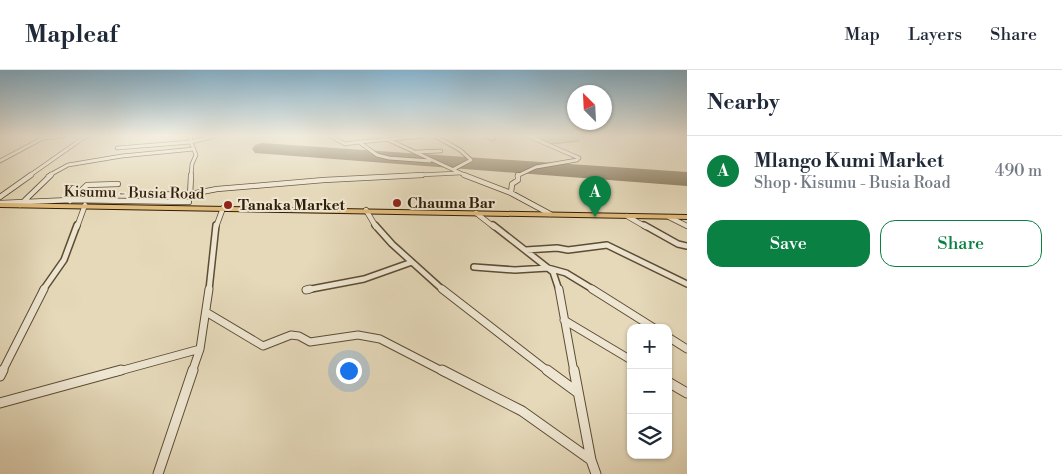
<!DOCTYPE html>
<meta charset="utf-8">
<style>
body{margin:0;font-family:"Libre Bodoni",serif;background:#f2f2f3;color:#1f2937}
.controls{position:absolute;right:15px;bottom:15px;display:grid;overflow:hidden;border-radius:10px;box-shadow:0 1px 4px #0004}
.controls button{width:45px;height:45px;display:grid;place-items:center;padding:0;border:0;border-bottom:1px solid #e0e1e3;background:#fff;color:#1f2937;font:25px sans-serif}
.compass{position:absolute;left:567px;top:15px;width:45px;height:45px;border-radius:50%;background:#fff;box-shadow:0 1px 4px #0004;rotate:336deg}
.you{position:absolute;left:348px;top:300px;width:18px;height:18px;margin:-12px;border:4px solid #fff;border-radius:50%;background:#1a73e8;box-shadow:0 0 0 8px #1a73e833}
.badge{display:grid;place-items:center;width:32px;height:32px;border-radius:50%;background:#0b8043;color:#fff;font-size:16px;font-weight:700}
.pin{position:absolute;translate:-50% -41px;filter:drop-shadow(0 1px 2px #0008)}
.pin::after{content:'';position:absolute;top:26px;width:18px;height:15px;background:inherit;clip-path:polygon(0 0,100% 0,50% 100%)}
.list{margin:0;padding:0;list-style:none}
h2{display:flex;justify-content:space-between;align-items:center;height:65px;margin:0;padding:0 20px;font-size:21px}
h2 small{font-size:16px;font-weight:400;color:#747a83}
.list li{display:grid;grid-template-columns:32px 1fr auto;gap:15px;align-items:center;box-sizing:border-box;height:70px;padding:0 20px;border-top:1px solid #e0e1e3}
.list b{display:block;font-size:19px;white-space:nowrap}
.list p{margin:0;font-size:16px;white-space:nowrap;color:#747a83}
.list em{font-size:16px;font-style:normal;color:#747a83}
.actions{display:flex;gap:10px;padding:15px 20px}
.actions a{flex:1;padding:11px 0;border:1px solid #0b8043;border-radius:15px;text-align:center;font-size:18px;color:#0b8043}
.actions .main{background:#0b8043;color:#fff}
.icon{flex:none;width:28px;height:28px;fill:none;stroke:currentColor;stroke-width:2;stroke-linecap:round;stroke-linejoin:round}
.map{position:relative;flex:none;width:687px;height:404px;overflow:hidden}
header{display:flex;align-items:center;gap:30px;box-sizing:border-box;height:70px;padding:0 25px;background:#fff;border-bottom:1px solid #e0e1e3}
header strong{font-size:24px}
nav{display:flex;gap:28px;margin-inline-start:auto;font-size:18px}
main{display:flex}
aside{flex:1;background:#fff}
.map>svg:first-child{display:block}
.green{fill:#b8be8d;stroke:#746e4a}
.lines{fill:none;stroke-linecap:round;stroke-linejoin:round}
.runway{fill:#8a7c60;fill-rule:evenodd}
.minor-far4-casing{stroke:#5d4d33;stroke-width:4.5}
.minor-far3-casing{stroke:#5d4d33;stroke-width:6}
.minor-far2-casing{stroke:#5d4d33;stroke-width:8}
.minor-far1-casing{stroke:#5d4d33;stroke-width:9}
.minor-casing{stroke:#5d4d33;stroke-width:11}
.trunk-casing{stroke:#301e06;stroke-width:2}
.minor-far4{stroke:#eee6d2;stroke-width:3}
.minor-far3{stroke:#eee6d2;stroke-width:4.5}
.minor-far2{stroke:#eee6d2;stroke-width:5}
.minor-far1{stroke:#eee6d2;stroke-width:7}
.minor{stroke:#eee6d2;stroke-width:9}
.trunk{fill:#e2bc7d;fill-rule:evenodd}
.poi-dot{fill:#8f2418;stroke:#eee6d2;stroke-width:2}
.labels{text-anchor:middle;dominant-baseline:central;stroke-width:4;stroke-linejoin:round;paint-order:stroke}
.far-street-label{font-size:15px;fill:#301e06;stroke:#eee6d2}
.far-poi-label{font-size:15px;font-weight:bold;fill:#301e06;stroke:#eee6d2;text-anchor:start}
</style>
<header>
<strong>Mapleaf</strong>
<nav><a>Map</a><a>Layers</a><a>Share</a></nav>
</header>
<main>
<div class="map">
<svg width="687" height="404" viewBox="0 0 687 404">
<rect width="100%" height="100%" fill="#e5d9ba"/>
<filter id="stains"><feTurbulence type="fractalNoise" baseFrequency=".004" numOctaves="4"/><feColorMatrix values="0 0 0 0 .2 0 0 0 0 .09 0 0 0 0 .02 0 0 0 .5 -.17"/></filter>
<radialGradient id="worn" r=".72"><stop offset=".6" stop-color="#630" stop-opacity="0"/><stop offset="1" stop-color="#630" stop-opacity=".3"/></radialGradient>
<path class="green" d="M530,66H584L587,67L577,68L579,71L551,74Z"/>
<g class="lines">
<path class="runway" d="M262,73L687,102V116L255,83L252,79L255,75Z"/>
<g class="minor-far4-casing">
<path id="minor-far4" d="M330,66L345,74L359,72
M380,66L467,106
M425,66L359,72L377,85L389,88L430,91
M435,66L460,80L471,90L454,99
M486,66L493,69
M528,66L579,88
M117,78L191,72L190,66
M416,82L441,81
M0,91L43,68L64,66
M29,106L86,66
M48,106L68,95L122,86L194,79
M191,106L192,94L196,85L191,72L215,66
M398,106L459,103
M517,106L536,97L577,90L579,88"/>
</g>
<g class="minor-far3-casing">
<path id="minor-far3" d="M464,105L511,123L550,144
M511,123L512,114L518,110V105
M132,125L191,124L217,119L324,110L422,105
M0,127L31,105
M190,127L191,105
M70,131L87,115L118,114
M0,133L71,130L189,132
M20,135L51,105
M366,140L376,157
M476,143L494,157
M627,146L646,157
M669,147L687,156
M77,157L85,135
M216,157L223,138"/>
</g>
<g class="minor-far2-casing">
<path id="minor-far2" d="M375,155L392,174L443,220
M493,155L553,202L559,220
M644,155L678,174L687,176
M526,180L557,178L568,180L607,175L687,214
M474,197L515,200L548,198L566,203L594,220
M43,220L64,190L77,155
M209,220L216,155
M306,220L364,209L412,192"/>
</g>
<g class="minor-far1-casing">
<path id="minor-far1" d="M442,219L549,302
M559,219L574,302
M592,219L654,258
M306,220L310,219
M206,242L263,276L291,265L299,266L310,272L358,265L380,269L444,302
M564,250L631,290
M668,267L687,279
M2,302L44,219
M116,302L200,279
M192,302L200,279L209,219"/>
</g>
<g class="minor-casing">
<path id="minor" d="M442,300L522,341L591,390
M547,300L577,322
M574,300L591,390L596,404
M0,306L3,300
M668,312L687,323
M0,333L121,300
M158,404L193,300"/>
</g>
<g class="trunk-casing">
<path id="trunk" d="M0,133L687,145V149L0,137Z"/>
</g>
<use href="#minor-far4" class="minor-far4"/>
<use href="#minor-far3" class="minor-far3"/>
<use href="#minor-far2" class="minor-far2"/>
<use href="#minor-far1" class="minor-far1"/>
<use href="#minor" class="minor"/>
<use href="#trunk" class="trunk"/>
</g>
<linearGradient id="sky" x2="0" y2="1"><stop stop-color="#87b6d2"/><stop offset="0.54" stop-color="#f3eee0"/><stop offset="1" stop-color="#f3eee0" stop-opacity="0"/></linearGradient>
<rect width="687" height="122" fill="url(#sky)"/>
<g class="poi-dot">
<circle cx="397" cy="133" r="5"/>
<circle cx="228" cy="135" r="5"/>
</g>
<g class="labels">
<g class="far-street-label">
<text transform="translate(134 123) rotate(1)">Kisumu - Busia Road</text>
</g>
<g class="far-poi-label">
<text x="407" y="133">Chauma Bar</text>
<text x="238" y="135">Tanaka Market</text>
</g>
</g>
<rect width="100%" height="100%" filter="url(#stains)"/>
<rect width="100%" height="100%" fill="url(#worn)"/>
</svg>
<div class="controls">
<button>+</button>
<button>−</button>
<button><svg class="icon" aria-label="layers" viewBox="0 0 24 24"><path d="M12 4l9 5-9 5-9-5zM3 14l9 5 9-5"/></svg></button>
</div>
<svg class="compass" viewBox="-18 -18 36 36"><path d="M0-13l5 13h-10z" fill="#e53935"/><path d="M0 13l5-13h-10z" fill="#747a83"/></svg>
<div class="you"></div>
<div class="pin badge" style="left:595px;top:147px">A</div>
</div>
<aside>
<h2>Nearby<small></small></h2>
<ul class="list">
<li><span class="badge">A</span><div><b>Mlango Kumi Market</b><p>Shop · Kisumu - Busia Road</p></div><em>490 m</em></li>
</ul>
<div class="actions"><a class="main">Save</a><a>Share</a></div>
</aside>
</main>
